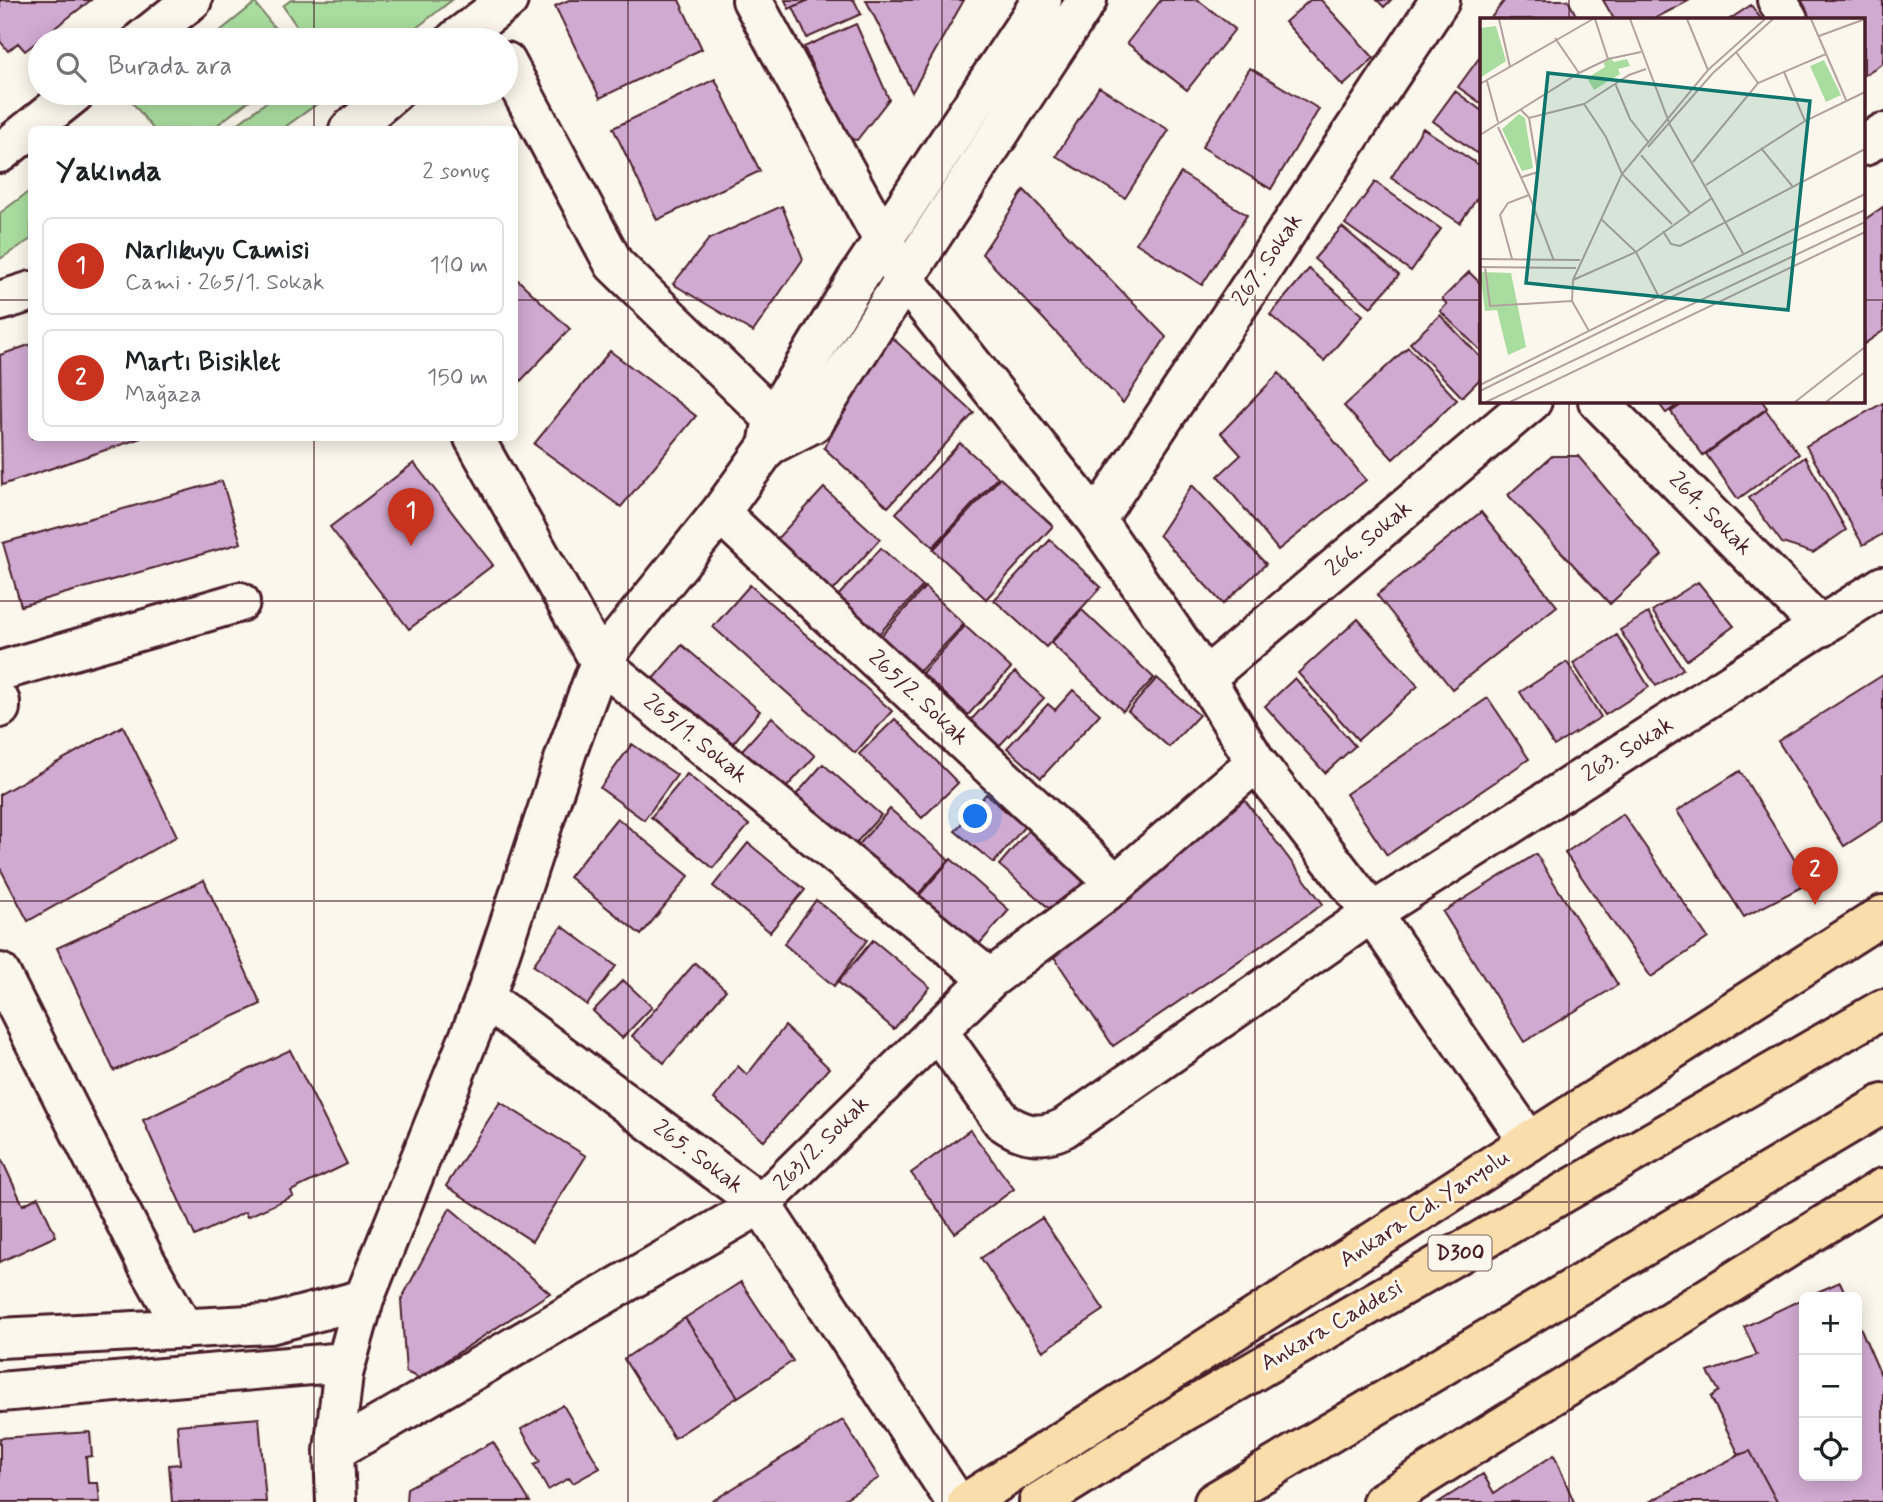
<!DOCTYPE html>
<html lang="tr">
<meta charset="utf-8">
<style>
body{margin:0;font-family:Mynerve,sans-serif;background:#f2f2f2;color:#202124}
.controls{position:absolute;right:21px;bottom:21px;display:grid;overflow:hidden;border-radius:10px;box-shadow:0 4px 18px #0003}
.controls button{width:63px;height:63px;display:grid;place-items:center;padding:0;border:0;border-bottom:2px solid #e0e0e0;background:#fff;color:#202124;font:35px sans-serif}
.you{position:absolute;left:976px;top:817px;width:24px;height:24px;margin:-18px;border:5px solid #fff;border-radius:50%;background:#1a73e8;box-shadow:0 0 0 10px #1a73e833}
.badge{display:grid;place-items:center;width:46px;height:46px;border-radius:50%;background:#c8321e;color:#fff;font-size:23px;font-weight:700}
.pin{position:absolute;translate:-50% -58px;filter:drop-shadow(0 2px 4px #0008)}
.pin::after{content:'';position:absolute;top:37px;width:24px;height:21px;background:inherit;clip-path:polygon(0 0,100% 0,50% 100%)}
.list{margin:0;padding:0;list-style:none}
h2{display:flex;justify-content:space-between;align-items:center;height:91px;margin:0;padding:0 28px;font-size:30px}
h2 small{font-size:23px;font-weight:400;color:#757577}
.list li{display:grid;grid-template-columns:46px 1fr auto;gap:21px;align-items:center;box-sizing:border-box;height:98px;margin:0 14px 14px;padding:0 14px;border:2px solid #e0e0e0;border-radius:10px}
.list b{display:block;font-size:26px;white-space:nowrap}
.list p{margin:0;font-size:23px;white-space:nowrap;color:#757577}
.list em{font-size:23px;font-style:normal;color:#757577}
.icon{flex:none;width:38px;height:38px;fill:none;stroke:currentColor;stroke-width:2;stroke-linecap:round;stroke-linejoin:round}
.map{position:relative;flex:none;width:1883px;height:1502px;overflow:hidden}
.search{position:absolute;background:#fff;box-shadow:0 4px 18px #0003;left:28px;top:28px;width:490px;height:77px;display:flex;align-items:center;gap:18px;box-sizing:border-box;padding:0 24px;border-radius:38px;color:#757577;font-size:26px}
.panel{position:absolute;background:#fff;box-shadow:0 4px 18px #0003;left:28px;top:126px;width:490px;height:315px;border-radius:10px}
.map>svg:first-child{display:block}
.green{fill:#a9dd9f;stroke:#7a7e65;stroke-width:2}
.building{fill:#d1aad2;stroke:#4a1f2b;stroke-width:2}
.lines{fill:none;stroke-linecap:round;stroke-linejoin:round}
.minor-casing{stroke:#4a1f2b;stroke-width:44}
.major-casing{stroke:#4a1f2b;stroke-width:44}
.highway-casing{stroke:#4a1f2b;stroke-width:44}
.minor{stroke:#fbf7ec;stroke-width:38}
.major{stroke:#f9deab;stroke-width:38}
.highway{stroke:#f9deab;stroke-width:38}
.grid{fill:none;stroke:#4a1f2b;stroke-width:2;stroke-opacity:0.55}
.labels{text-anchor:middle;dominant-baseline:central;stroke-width:6;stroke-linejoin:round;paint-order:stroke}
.shield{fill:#fbf7ec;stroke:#7f6065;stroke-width:2}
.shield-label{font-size:21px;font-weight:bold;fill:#4a1f2b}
.street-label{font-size:23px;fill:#4a1f2b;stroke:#fbf7ec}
.inset-road{fill:none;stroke:#b4a19f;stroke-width:2}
.view{fill:#0f766e;fill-opacity:0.15;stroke:#0f766e;stroke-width:3.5}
.inset-edge{fill:none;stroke:#4a1f2b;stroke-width:3.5}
</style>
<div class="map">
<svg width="1883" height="1502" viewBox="0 0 1883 1502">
<rect width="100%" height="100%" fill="#fbf7ec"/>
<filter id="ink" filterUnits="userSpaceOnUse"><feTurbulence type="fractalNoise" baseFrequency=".0143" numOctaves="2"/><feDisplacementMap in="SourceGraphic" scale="14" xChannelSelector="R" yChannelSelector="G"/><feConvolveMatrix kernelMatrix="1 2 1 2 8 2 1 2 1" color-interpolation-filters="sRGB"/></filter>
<g filter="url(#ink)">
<path class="green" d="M291,0H452L401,40H306L283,6Z
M255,3L284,40H209Z
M144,93H259L212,129L154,130L132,102Z
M278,93H318L324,99L282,129H231Z
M31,190V239L0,259V213Z"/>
<path class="building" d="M0,0H91L25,51L18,43L8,51L0,41Z
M569,0H679L702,49L600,98L555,6Z
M785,0H808L789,9Z
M809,0H854L861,14L807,38L793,7Z
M866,0H964L912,92Z
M1161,0H1198L1235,29L1187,90L1127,43Z
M1310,0H1321L1374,58L1343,86L1285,22Z
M1377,0H1391L1384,7Z
M1505,0H1568L1578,19H1490Z
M1603,0H1690L1654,19H1614Z
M1779,0H1883V63L1864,75V19H1791Z
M1751,5L1761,19H1730Z
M856,24L889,99L857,140L843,138L804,47Z
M1482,54V104L1458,87Z
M1250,68L1319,109L1271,189L1202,147Z
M715,79L760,171L657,220L613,128Z
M1099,87L1169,130L1125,198L1056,156Z
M1455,91L1482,111V157L1433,121Z
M1423,128L1482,167V191L1460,223L1391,178Z
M1181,173L1247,215L1202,285L1136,243Z
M1375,182L1441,229L1411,271L1345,224Z
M1024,190L1166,337L1123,403L982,254Z
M782,206L803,259L753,332L673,284L709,239Z
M1883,207V331L1864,344V220Z
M1342,227L1399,275L1371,307L1314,259Z
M1309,269L1363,315L1324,361L1270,315Z
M1469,272L1482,285V352L1440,311L1447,304L1442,299Z
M518,280L570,329L514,388V283Z
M1440,315L1482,359V377L1462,397L1410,343Z
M888,334L974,413L888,507L824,448Z
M32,344V438H141L2,485L0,355Z
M1408,347L1457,400L1393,459L1344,406Z
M610,351L696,416L621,507L534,444Z
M1279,373L1366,480L1278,550L1218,476L1241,455L1221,433Z
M1657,401H1683L1666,413Z
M1687,401H1762L1767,408L1703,455L1671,412Z
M1883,403V534L1863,545L1806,446Z
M1766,410L1799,454L1738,499L1706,454Z
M960,443L998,477L933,547L896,513Z
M1552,456H1578L1662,555L1610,604L1508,495Z
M1805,457L1846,530L1813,553L1782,543L1749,498Z
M414,463L493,565L409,629L330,527Z
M1000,478L1053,526L986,599L933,550Z
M222,481L241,543L21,606L3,543Z
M1192,485L1266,564L1223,604L1159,535Z
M824,488L880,539L832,592L775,541Z
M1481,512L1557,606L1452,689L1377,595Z
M1050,540L1101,587L1046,647L994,600Z
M881,548L923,586L878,635L837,597Z
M1698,582L1734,626L1687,660L1652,611Z
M750,585L892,711L855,753L713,627Z
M925,587L964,624L920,671L881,636Z
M1082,610L1154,678L1123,711L1051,643Z
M1648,613L1683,669L1656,686L1620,630Z
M1358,619L1418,686L1358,740L1298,673Z
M965,626L1011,668L968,715L922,673Z
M1617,635L1649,687L1605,715L1573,663Z
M682,645L760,711L724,754L646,687Z
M1567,662L1601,717L1554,746L1520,692Z
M1015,672L1044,698L999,746L971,720Z
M1883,675V821L1844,846L1778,741Z
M1157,678L1199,715L1169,747L1128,711Z
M1295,678L1355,746L1325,773L1265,706Z
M1073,690L1100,714L1041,778L1007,748L1048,704L1055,710Z
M1488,698L1529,759L1387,855L1346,794Z
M772,717L815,756L776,799L733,760Z
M895,719L958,783L922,818L859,754Z
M123,726L177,836L28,921L0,868V794Z
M632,744L677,775L644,820L600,788Z
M823,764L881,815L846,854L788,804Z
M1740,771L1809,883L1744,917L1677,811Z
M687,774L749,825L713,868L651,817Z
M1238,791L1323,904L1113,1046L1052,954Z
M986,794L1024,827L994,863L955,831Z
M890,809L949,860L914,899L856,848Z
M1623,814L1708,938L1651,977L1565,853Z
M617,818L689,876L641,935L569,877Z
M1033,825L1091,875L1057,915L999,865Z
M748,843L805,890L770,932L713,886Z
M1536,854L1618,985L1524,1042L1443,912Z
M951,859L1009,910L974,950L916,899Z
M204,880L261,1004L114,1071L57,948Z
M816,900L867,940L834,986L784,944Z
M562,926L616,966L587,1005L533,965Z
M873,940L930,987L894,1029L838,982Z
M695,963L726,990L664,1063L632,1036Z
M623,980L652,1007L622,1038L593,1011Z
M785,1026L829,1068L764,1141L714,1099L738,1066L747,1075Z
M290,1050L347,1164L291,1191L293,1196L247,1217L245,1212L195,1236L143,1120Z
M500,1102L586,1156L532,1241L446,1186Z
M970,1130L1014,1189L955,1233L911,1173Z
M0,1156L23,1205L38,1197L56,1236L0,1262Z
M450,1208L550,1293L419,1378L406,1372L401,1300Z
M1042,1218L1104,1310L1043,1351L981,1258Z
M741,1282L793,1361L738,1397L685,1318Z
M1840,1282L1847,1297H1806Z
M1804,1298V1476H1857V1320L1883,1380V1502H1777L1750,1451L1739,1455L1711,1397L1719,1391L1708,1372L1757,1355L1744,1327Z
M685,1318L738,1397L674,1438L624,1359Z
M563,1405L600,1468L573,1483L569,1478L548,1490L534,1465L540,1462L521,1429Z
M259,1418L266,1502H172L169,1465L180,1464L177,1425Z
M843,1420L879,1478L839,1502H711Z
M90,1432L92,1456L86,1457L88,1483H98L100,1502H0V1438Z
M493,1442L530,1502H406L407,1488Z
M1750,1451L1777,1502H1649L1739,1455Z
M1554,1455L1574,1502H1439L1483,1474L1494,1493Z"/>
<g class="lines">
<g class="minor-casing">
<path id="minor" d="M752,0L905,280L1096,520L1205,678L1256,762L1372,913L1529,1142
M1777,0L1788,19
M142,40L192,0
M455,40L508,0
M506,62L614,264L773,418
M349,130L393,93
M1864,146L1883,133
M0,153L75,93
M0,301L32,291
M1598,401L1821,627
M474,438L600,662L990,979
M768,446L813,423L928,242L1087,0
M720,513L1116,884
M1096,520L1440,0
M0,671L240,602
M1205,678L1532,401
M0,702V708
M0,973L147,1264L184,1329
M485,998L761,1204L956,1502
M938,1031L1002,1121C1023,1136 1041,1139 1064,1128L1372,913L1883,586
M0,1338L270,1324L364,1299
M0,1392L346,1362
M334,1451L761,1204L990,979L1116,884L1256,762
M336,1502L334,1451L343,1374L364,1299L485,998L567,751L600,662L720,513L768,446L773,418L856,281L1042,0"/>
</g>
<g class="major-casing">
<path id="major" d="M967,1502L1883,915
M1382,1502L1883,1188"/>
</g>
<g class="highway-casing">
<path id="highway" d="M1039,1502L1185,1411L1883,1009
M1214,1502L1883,1104"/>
</g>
<use href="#minor" class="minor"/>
<use href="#major" class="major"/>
<use href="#highway" class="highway"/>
</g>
</g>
<path class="grid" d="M314,0V40M628,0V1502M942,0V1502M1255,0V1502M1569,0V19M314,93V130M0,300H32M514,300H1482M1864,300H1883M1569,401V1502M314,438V1502M0,601H1883M0,901H1883M0,1202H1883"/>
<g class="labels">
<rect class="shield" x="1428.5" y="1235.5" width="63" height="35" rx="5"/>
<g class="shield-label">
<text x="1460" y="1253">D300</text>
</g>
<g class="street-label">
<text transform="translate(1268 260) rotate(-56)">267. Sokak</text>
<text transform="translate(1710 514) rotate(45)">264. Sokak</text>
<text transform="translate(1369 539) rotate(-40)">266. Sokak</text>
<text transform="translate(918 698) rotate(43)">265/2. Sokak</text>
<text transform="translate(695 739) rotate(39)">265/1. Sokak</text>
<text transform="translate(1628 750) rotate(-32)">263. Sokak</text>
<text transform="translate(822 1144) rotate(-45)">263/2. Sokak</text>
<text transform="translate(698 1157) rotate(37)">265. Sokak</text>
<text transform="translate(1425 1209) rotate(-33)">Ankara Cd. Yanyolu</text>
<text transform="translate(1332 1326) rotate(-30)">Ankara Caddesi</text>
</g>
</g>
<g transform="translate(1480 18)">
<rect width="385" height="385" fill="#fbf7ec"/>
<path d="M16,8L26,43L0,60V10ZM130,39L134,44L147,41L150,48L138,51L140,56L114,72L107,60L125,49L123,43ZM344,42L361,77L346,84L330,48ZM39,96L45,100L53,150L42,153L22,111ZM0,254L31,255L46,329L28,337L17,292L5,293Z" fill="#a9dd9f"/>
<path class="inset-road" d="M19,1L30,49M115,1L128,41M150,1L190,107L264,237M207,1L228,52M331,1L366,82M339,18L385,1M75,20L99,55M256,34L278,65M304,54L325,103M7,63L18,104M135,65L150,101L169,125M0,66L113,1M104,86L149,57L166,51M41,92L49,100L104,86L126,119L142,156L192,206M18,109L49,177L28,185L20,197L32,241M0,117L99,55L128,41L161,34M168,129L233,55L293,1M281,130L313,169M161,137L210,195M213,144L278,65L346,36M42,159L58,154L49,100M226,167L325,103L385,74M49,177L74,243M121,201L156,234L179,279M183,213L191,226L200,228L385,131M0,241L100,242M0,249L96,250M5,249L10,288L92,283M93,262L156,234L232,180M109,313L92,283L93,262L142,156L228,52L285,1M0,367L385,176M0,373L212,269L385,192M6,384L385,204M30,384L385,214M315,384L385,329M346,384L385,354"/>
<path class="view" d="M68,55L330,83L308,292L46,265Z"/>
<rect width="385" height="385" class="inset-edge"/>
</g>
</svg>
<div class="controls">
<button>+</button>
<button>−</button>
<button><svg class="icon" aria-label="locate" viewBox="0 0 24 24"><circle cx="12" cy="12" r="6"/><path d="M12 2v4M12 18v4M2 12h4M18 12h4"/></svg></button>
</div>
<div class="you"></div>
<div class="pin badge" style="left:411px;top:546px">1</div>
<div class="pin badge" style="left:1815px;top:905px">2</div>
<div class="search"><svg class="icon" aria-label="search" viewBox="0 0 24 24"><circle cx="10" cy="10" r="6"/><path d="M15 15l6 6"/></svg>Burada ara</div>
<section class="panel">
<h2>Yakında<small>2 sonuç</small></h2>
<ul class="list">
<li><span class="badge">1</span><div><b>Narlıkuyu Camisi</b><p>Cami · 265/1. Sokak</p></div><em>110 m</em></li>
<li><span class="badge">2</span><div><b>Martı Bisiklet</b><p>Mağaza</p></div><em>150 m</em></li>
</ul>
</section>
</div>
